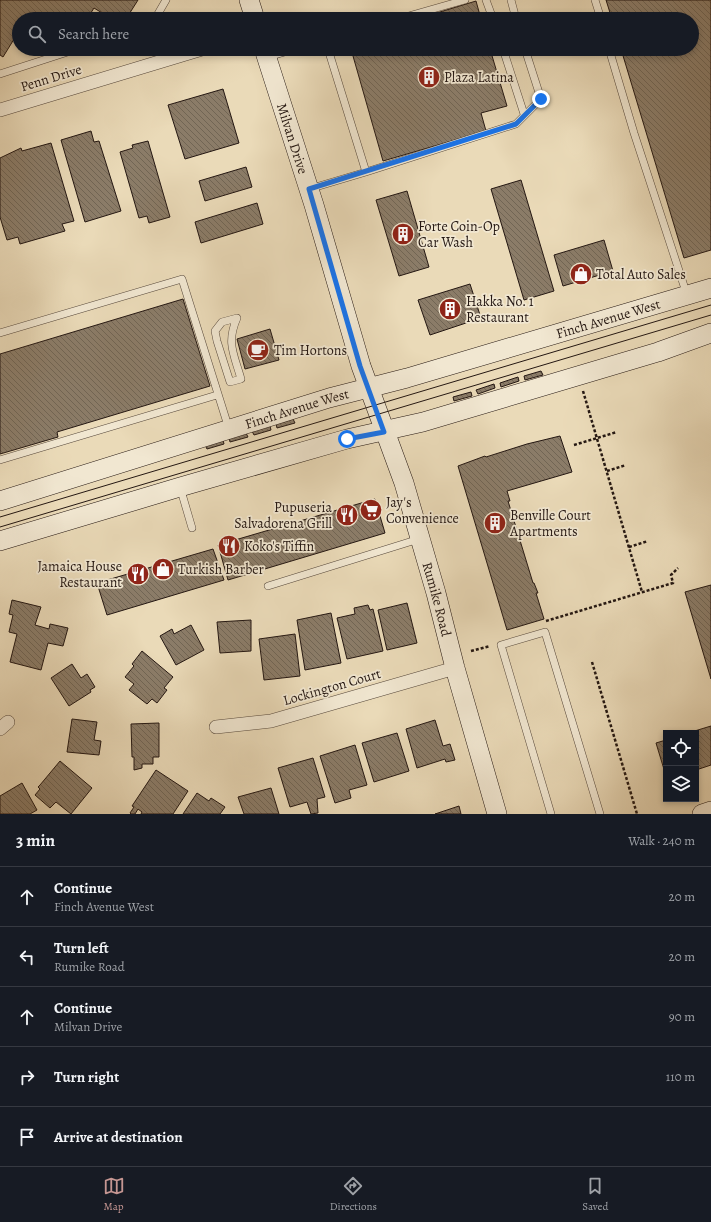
<!DOCTYPE html>
<meta charset="utf-8">
<style>
body{margin:0;font-family:Alegreya,serif;background:#242831;color:#f1f3f6}
.controls{position:absolute;right:12px;bottom:12px;display:grid;overflow:hidden;border-radius:0px;box-shadow:0 2px 6px #0003}
.controls button{width:36px;height:36px;display:grid;place-items:center;padding:0;border:0;border-bottom:1px solid #363941;background:#171b24;color:#f1f3f6;font:20px sans-serif}
.stop{position:absolute;width:12px;height:12px;margin:-9px;border:3px solid #1a73e8;border-radius:50%;background:#fff}
.stop.end{background:#1a73e8;border-color:#fff;box-shadow:0 1px 4px #0008}
.list{margin:0;padding:0;list-style:none}
h2{display:flex;justify-content:space-between;align-items:center;height:52px;margin:0;padding:0 16px;font-size:17px}
h2 small{font-size:13px;font-weight:400;color:#9ea1a6}
.list li{display:grid;grid-template-columns:26px 1fr auto;gap:12px;align-items:center;box-sizing:border-box;height:60px;padding:0 16px;border-top:1px solid #363941}
.list b{display:block;font-size:15px;white-space:nowrap}
.list p{margin:0;font-size:13px;white-space:nowrap;color:#9ea1a6}
.list em{font-size:13px;font-style:normal;color:#9ea1a6}
.icon{flex:none;width:22px;height:22px;fill:none;stroke:currentColor;stroke-width:2;stroke-linecap:round;stroke-linejoin:round}
.map{position:relative;flex:none;width:711px;height:814px;overflow:hidden}
.search{position:absolute;background:#171b24;box-shadow:0 2px 6px #0003;left:12px;right:12px;top:12px;height:44px;display:flex;align-items:center;gap:10px;box-sizing:border-box;padding:0 14px;border-radius:22px;color:#9ea1a6;font-size:15px}
.sheet{height:352px;background:#171b24}
nav{display:flex;justify-content:space-around;align-items:center;box-sizing:border-box;height:56px;border-top:1px solid #363941;background:#171b24;font-size:11px;color:#9ea1a6}
nav a{display:grid;justify-items:center;gap:2px}
nav .on{color:#c59692}
.map>svg:first-child{display:block}
.building{fill:url(#building-back-hatch);stroke:#241712}
.lines{fill:none;stroke-linecap:round;stroke-linejoin:round}
.lane-casing{stroke:#56483c;stroke-width:8}
.street-casing{stroke:#56483c;stroke-width:14}
.secondary-casing{stroke:#241712;stroke-width:20}
.path{stroke:#241712;stroke-width:2.5;stroke-dasharray:3 2;stroke-linecap:butt}
.lane{stroke:#f1e7d1;stroke-width:7}
.street{stroke:#f1e7d1;stroke-width:13}
.secondary{stroke:#f1e7d1;stroke-width:19}
.tram{stroke:#241712;stroke-width:1}
.route{stroke:#1a73e8;stroke-width:5}
.labels{text-anchor:middle;dominant-baseline:central;stroke-width:3.5;stroke-linejoin:round;paint-order:stroke}
.poi-label{font-size:14px;fill:#241712;stroke:#f1e7d1;text-anchor:start}
.street-label{font-size:14px;fill:#241712;stroke:#f1e7d1}
</style>
<div class="map">
<svg width="711" height="814" viewBox="0 0 711 814">
<defs>
<pattern id="building-back-hatch" width="6" height="6" patternUnits="userSpaceOnUse"><rect width="6" height="6" fill="#8b7c68"/><path d="M-1 5l2 2M0 0l6 6M5-1l2 2" fill="none" stroke="#716554"/></pattern>
</defs>
<rect width="100%" height="100%" fill="#eadab8"/>
<filter id="stains"><feTurbulence type="fractalNoise" baseFrequency=".005" numOctaves="4"/><feColorMatrix values="0 0 0 0 .2 0 0 0 0 .09 0 0 0 0 .02 0 0 0 .5 -.17"/></filter>
<radialGradient id="worn" r=".72"><stop offset=".6" stop-color="#630" stop-opacity="0"/><stop offset="1" stop-color="#630" stop-opacity=".3"/></radialGradient>
<path class="building" d="M0,0H138L126,19H112L94,8L87,19H19V31L3,57L0,55Z
M606,0H711V250L684,258L621,49H692V19H612Z
M476,1L481,19H417Z
M351,49H490L507,106L481,113L486,131L383,161Z
M223,89L239,143L185,159L168,105Z
M91,131L94,142L99,141L121,211L85,222L61,140Z
M148,141L170,217L149,223L147,216L139,218L120,152L133,148L132,145Z
M51,143L74,221L62,224L65,231L20,244L18,237L7,240L0,217V158L21,148L22,151Z
M246,167L252,187L205,201L199,181Z
M521,180L554,291L524,300L491,189Z
M407,191L429,267L399,276L376,200Z
M257,203L263,224L201,243L195,222Z
M604,240L613,271L563,286L554,255Z
M470,284L481,318L430,335L418,300Z
M183,299L210,386L57,432L58,437L0,454V354Z
M270,329L279,360L245,369L237,339Z
M541,371L543,375L525,380L524,376Z
M518,377L519,381L501,387L500,383Z
M494,384L495,388L478,394L476,390Z
M471,392L472,396L454,401L453,397Z
M293,419L295,423L277,428L276,424Z
M270,426L271,430L254,435L252,431Z
M246,433L248,437L230,442L229,438Z
M560,436L572,472L507,491L510,501H508L533,583H534L538,593H536L544,619L507,630L458,466L485,456L486,457L527,444Z
M223,440L224,444L207,449L205,445Z
M375,499L385,533L228,580L218,545Z
M213,549L224,580L107,615L97,583Z
M711,585V679L685,592Z
M12,600L41,607L35,625L49,629L50,624L68,628L63,646L48,643L41,670L10,662L17,634L9,632L13,615L9,614Z
M407,603L417,643L387,650L378,610Z
M368,605L370,610L373,609L383,651L347,659L337,618L355,614L354,608Z
M331,613L341,663L305,670L297,620Z
M251,620V651L220,653L217,622Z
M191,625L204,650L176,665L160,636L172,629L174,634Z
M295,634L300,676L264,680L259,639Z
M142,651L173,677L164,688L167,690L157,703L152,699L147,704L129,690L134,684L125,677L134,666L132,664Z
M72,664L81,678L87,674L95,687L90,690L91,692L69,706L51,678Z
M72,719L97,722L94,740L101,741L99,755L67,752Z
M435,720L443,746L450,744L455,760L446,762L445,759L417,768L406,729Z
M159,723V757H153V764H142V768L134,770V757H132L131,724Z
M711,726V765L696,770V733H688Z
M397,733L409,771L374,782L362,743Z
M666,740V776L656,743Z
M355,745L367,785L349,790L351,798L335,803L320,756Z
M313,758L325,797L317,799L318,813L311,814L307,802L290,807L278,768Z
M60,761L92,788L71,814L56,802L50,808L35,795L40,789L38,787L40,785Z
M156,770L188,791L173,814H141L142,812L138,809L135,814H131L130,813L134,807L132,806Z
M22,783L37,810L30,814H0V796Z
M271,788L279,814H244L238,797Z
M197,793L209,801L211,798L225,807L220,814H183Z
M459,806L461,814H435Z"/>
<g class="lines">
<g class="lane-casing">
<path id="lane" d="M486,0L493,19
M511,0L516,19
M595,0L601,19
M155,19L166,0
M398,19L465,0
M503,49L524,114
M609,49L634,133L687,295
M268,57L295,49
M0,74L77,49
M366,172L516,124L541,99L525,49
M309,189L366,172L328,49
M237,318C226,343 234,354 241,379L230,382L217,341L215,331L222,322Z
M0,333L182,279L229,429
M0,460L217,395
M180,487L192,528
M268,586L419,539
M551,814L501,645L545,632L600,814"/>
</g>
<g class="street-casing">
<path id="street" d="M0,110L202,49
M216,727L271,721L455,668
M0,729L8,722"/>
</g>
<g class="secondary-casing">
<g id="secondary">
<path d="M249,0L255,19"/>
<path id="s1" d="M264,49L314,205L361,366L404,483L436,593L455,668L497,814"/>
<path id="s2" d="M0,501L329,398L407,378L711,288"/>
<path d="M0,541L180,487L347,439L423,422L658,352L711,333"/>
<path d="M702,814L711,811"/>
</g>
</g>
<path class="path" d="M583,391L642,592
M574,445L617,432
M607,471L626,465
M629,547L648,541
M546,621L673,583L671,575L678,568
M471,651L490,646
M592,662L637,814"/>
<use href="#lane" class="lane"/>
<use href="#street" class="street"/>
<use href="#secondary" class="secondary"/>
<path class="tram" d="M0,517L711,305
M0,527L711,315"/>
</g>
<g class="lines">
<path class="route" d="M347,439L384,432L360,366L309,189L516,124L541,99"/>
</g>
<defs>
<g id="building-disc" transform="scale(1.15)"><circle r="9.5" fill="#8f2418" stroke="#f1e7d1"/><path d="M-4-6H4V6H1V3H-1V6H-4ZM-2.5-4.3h1.7v1.8h-1.7ZM.8-4.3h1.7v1.8H.8ZM-2.5-1h1.7V.8h-1.7ZM.8-1h1.7V.8H.8Z" fill="#fff"/></g>
<g id="shop-disc" transform="scale(1.15)"><circle r="9.5" fill="#8f2418" stroke="#f1e7d1"/><path d="M-5-2.5h2.3a2.7 3.5 0 0 1 5.4 0H5L5.5 6h-11ZM-1.5-2.5h3a1.5 2.3 0 0 0-3 0Z" fill="#fff"/></g>
<g id="cafe-disc" transform="scale(1.15)"><circle r="9.5" fill="#8f2418" stroke="#f1e7d1"/><path d="M-5.5-4.5H6V0H3Q3 3.5 0 3.5H-2.5Q-5.5 3.5-5.5 0ZM3-3.2v2h1.7v-2ZM-6 4.5H4V6H-6Z" fill="#fff"/></g>
<g id="supermarket-disc" transform="scale(1.15)"><circle r="9.5" fill="#8f2418" stroke="#f1e7d1"/><path d="M-6-5.5h2.5l.6 2H6L4.5 2H-2.5L-4.4-4H-6ZM-1.5 3.2a1.3 1.3 0 1 0 .1 0ZM3 3.2a1.3 1.3 0 1 0 .1 0Z" fill="#fff"/></g>
<g id="restaurant-disc" transform="scale(1.15)"><circle r="9.5" fill="#8f2418" stroke="#f1e7d1"/><path d="M-5-6h1v4h1v-4h1v4h1v-4h1v5L-1.5 .5V6h-2V.5L-5-1ZM5-6V6H3V1.5H1.5Q1.5-4 5-6Z" fill="#fff"/></g>
</defs>
<g fill-rule="evenodd">
<use href="#building-disc" x="429" y="77"/>
<use href="#building-disc" x="403" y="234"/>
<use href="#shop-disc" x="581" y="274"/>
<use href="#building-disc" x="450" y="309"/>
<use href="#cafe-disc" x="258" y="350"/>
<use href="#supermarket-disc" x="371" y="510"/>
<use href="#restaurant-disc" x="347" y="515"/>
<use href="#building-disc" x="495" y="523"/>
<use href="#restaurant-disc" x="229" y="546"/>
<use href="#shop-disc" x="163" y="569"/>
<use href="#restaurant-disc" x="138" y="574"/>
</g>
<g class="labels">
<g class="poi-label">
<text x="444" y="77">Plaza Latina</text>
<text x="418" y="226">Forte Coin-Op<tspan x="418" dy="16">Car Wash</tspan></text>
<text x="596" y="274">Total Auto Sales</text>
<text x="466" y="301">Hakka No. 1<tspan x="466" dy="16">Restaurant</tspan></text>
<text x="274" y="350">Tim Hortons</text>
<text x="386" y="502">Jay's<tspan x="386" dy="16">Convenience</tspan></text>
<text x="332" y="507" text-anchor="end">Pupuseria<tspan x="332" dy="16">Salvadorena Grill</tspan></text>
<text x="510" y="515">Benville Court<tspan x="510" dy="16">Apartments</tspan></text>
<text x="244" y="546">Koko's Tiffin</text>
<text x="122" y="566" text-anchor="end">Jamaica House<tspan x="122" dy="16">Restaurant</tspan></text>
<text x="178" y="569">Turkish Barber</text>
</g>
<g class="street-label">
<text transform="translate(51 78) rotate(-17)">Penn Drive</text>
<text stroke="none"><textPath href="#s1" startOffset="94">Milvan Drive</textPath></text>
<text stroke="none"><textPath href="#s2" startOffset="635">Finch Avenue West</textPath></text>
<text stroke="none"><textPath href="#s2" startOffset="311">Finch Avenue West</textPath></text>
<text stroke="none"><textPath href="#s1" startOffset="577">Rumike Road</textPath></text>
<text transform="translate(332 687) rotate(-16)">Lockington Court</text>
</g>
</g>
<rect width="100%" height="100%" filter="url(#stains)"/>
<rect width="100%" height="100%" fill="url(#worn)"/>
</svg>
<div class="controls">
<button><svg class="icon" aria-label="locate" viewBox="0 0 24 24"><circle cx="12" cy="12" r="6"/><path d="M12 2v4M12 18v4M2 12h4M18 12h4"/></svg></button>
<button><svg class="icon" aria-label="layers" viewBox="0 0 24 24"><path d="M12 4l9 5-9 5-9-5zM3 14l9 5 9-5"/></svg></button>
</div>
<div class="stop" style="left:347px;top:439px"></div>
<div class="stop end" style="left:541px;top:99px"></div>
<div class="search"><svg class="icon" aria-label="search" viewBox="0 0 24 24"><circle cx="10" cy="10" r="6"/><path d="M15 15l6 6"/></svg>Search here</div>
</div>
<section class="sheet">
<h2>3 min<small>Walk · 240 m</small></h2>
<ul class="list">
<li><svg class="icon" aria-label="ahead" viewBox="0 0 24 24"><path d="M12 20V5M6 11l6-6 6 6"/></svg><div><b>Continue</b><p>Finch Avenue West</p></div><em>20 m</em></li>
<li><svg class="icon" aria-label="left" viewBox="0 0 24 24"><path d="M17 20v-9H6M10 6l-5 5 5 5"/></svg><div><b>Turn left</b><p>Rumike Road</p></div><em>20 m</em></li>
<li><svg class="icon" aria-label="ahead" viewBox="0 0 24 24"><path d="M12 20V5M6 11l6-6 6 6"/></svg><div><b>Continue</b><p>Milvan Drive</p></div><em>90 m</em></li>
<li><svg class="icon" aria-label="right" viewBox="0 0 24 24"><path d="M7 20v-9h11M14 6l5 5-5 5"/></svg><div><b>Turn right</b></div><em>110 m</em></li>
<li><svg class="icon" aria-label="arrive" viewBox="0 0 24 24"><path d="M6 21V4h12l-3 4 3 4H6"/></svg><div><b>Arrive at destination</b></div></li>
</ul>
</section>
<nav>
<a class="on"><svg class="icon" aria-label="map" viewBox="0 0 24 24"><path d="M3 6l6-2 6 2 6-2v14l-6 2-6-2-6 2zM9 4v14M15 6v14"/></svg>Map</a>
<a><svg class="icon" aria-label="directions" viewBox="0 0 24 24"><path d="M12 3l9 9-9 9-9-9zM9 14v-3h6M13 9l2 2-2 2"/></svg>Directions</a>
<a><svg class="icon" aria-label="saved" viewBox="0 0 24 24"><path d="M7 4h10v16l-5-4-5 4z"/></svg>Saved</a>
</nav>
